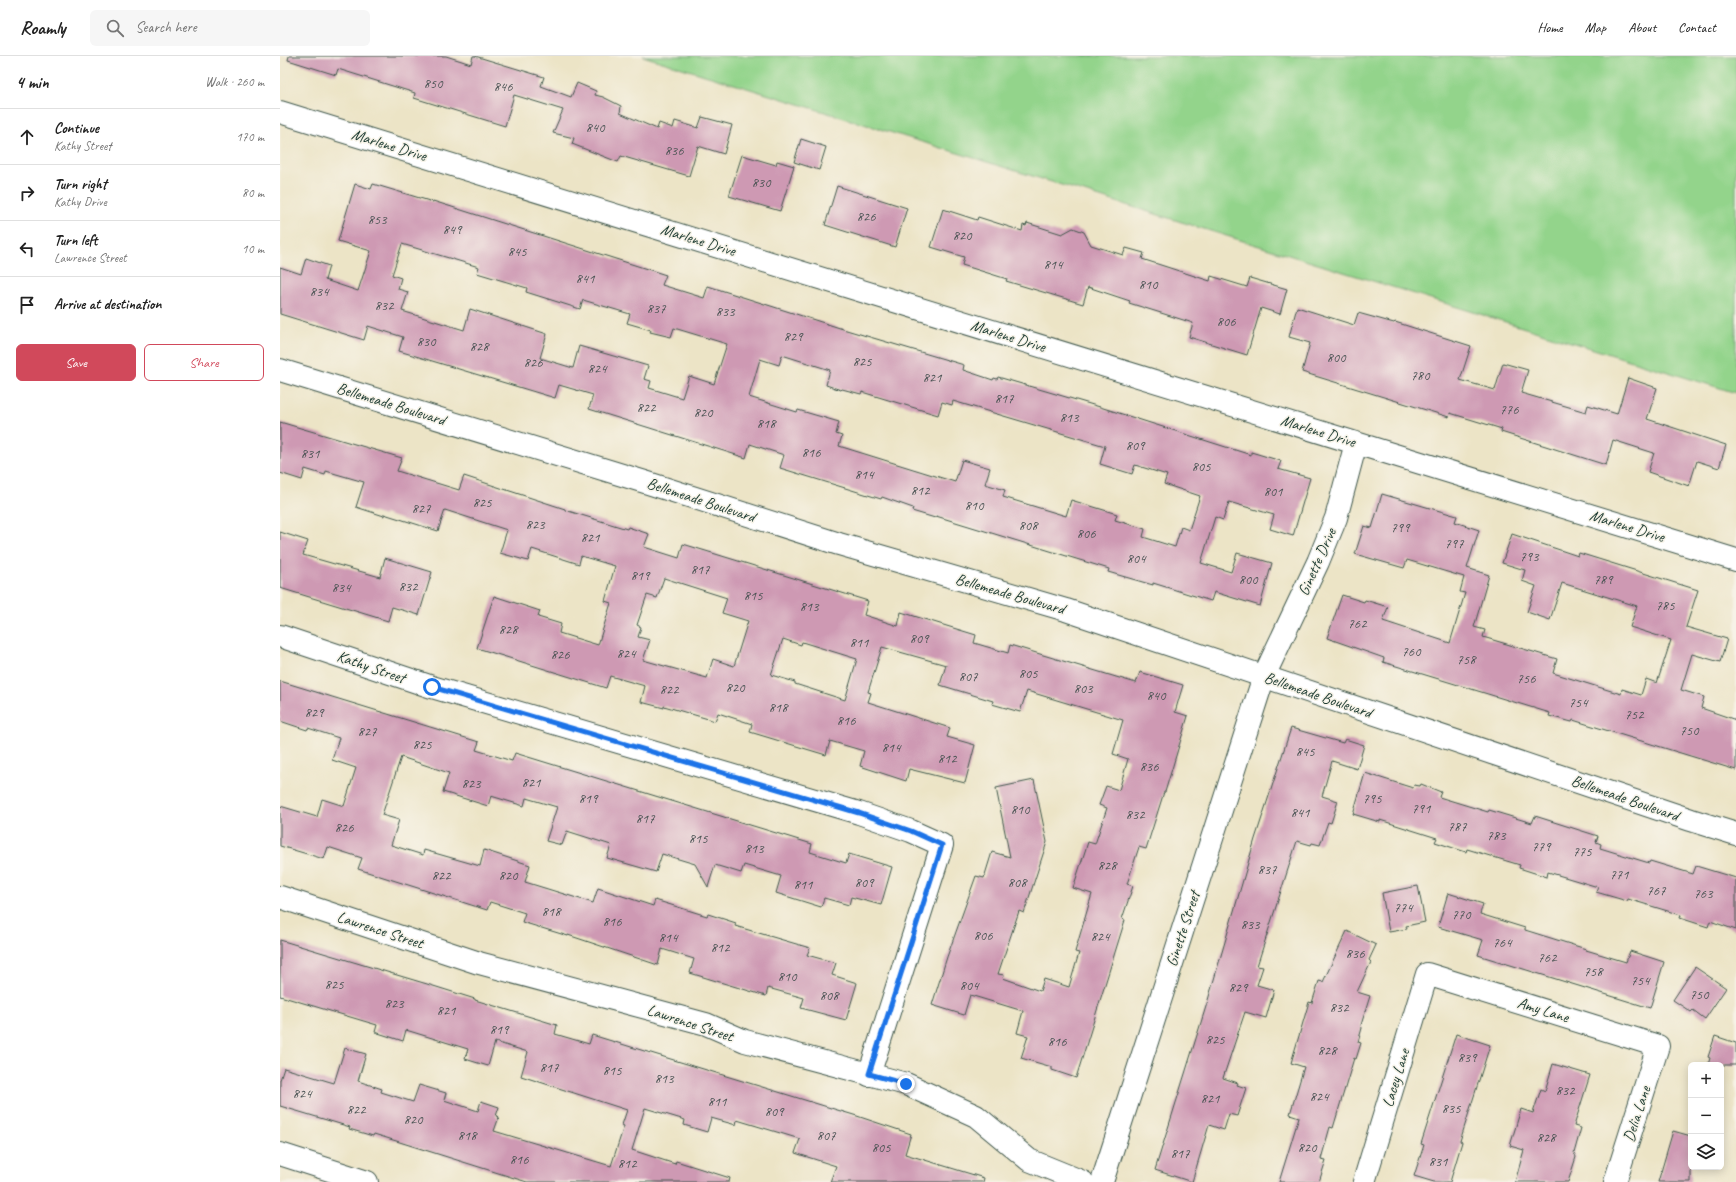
<!DOCTYPE html>
<meta charset="utf-8">
<style>
body{margin:0;font-family:Caveat,sans-serif;background:#f6f6f6;color:#222}
.controls{position:absolute;right:12px;bottom:12px;display:grid;overflow:hidden;border-radius:6px;box-shadow:0 2px 10px #0003}
.controls button{width:36px;height:36px;display:grid;place-items:center;padding:0;border:0;border-bottom:1px solid #e0e0e0;background:#fff;color:#222;font:20px sans-serif}
.stop{position:absolute;width:12px;height:12px;margin:-9px;border:3px solid #1a73e8;border-radius:50%;background:#fff}
.stop.end{background:#1a73e8;border-color:#fff;box-shadow:0 1px 4px #0008}
.list{margin:0;padding:0;list-style:none}
h2{display:flex;justify-content:space-between;align-items:center;height:52px;margin:0;padding:0 16px;font-size:17px}
h2 small{font-size:13px;font-weight:400;color:#767676}
.list li{display:grid;grid-template-columns:26px 1fr auto;gap:12px;align-items:center;box-sizing:border-box;height:56px;padding:0 16px;border-top:1px solid #e0e0e0}
.list b{display:block;font-size:15px;white-space:nowrap}
.list p{margin:0;font-size:13px;white-space:nowrap;color:#767676}
.list em{font-size:13px;font-style:normal;color:#767676}
.actions{display:flex;gap:8px;padding:12px 16px}
.actions a{flex:1;padding:9px 0;border:1px solid #d1495b;border-radius:6px;text-align:center;font-size:14px;color:#d1495b}
.actions .main{background:#d1495b;color:#fff}
.icon{flex:none;width:22px;height:22px;fill:none;stroke:currentColor;stroke-width:2;stroke-linecap:round;stroke-linejoin:round}
.map{position:relative;flex:none;width:1456px;height:1126px;overflow:hidden}
header{display:flex;align-items:center;gap:24px;box-sizing:border-box;height:56px;padding:0 20px;background:#fff;border-bottom:1px solid #e0e0e0}
header strong{font-size:19px}
nav{display:flex;gap:22px;margin-inline-start:auto;font-size:14px}
.search{width:280px;height:36px;background:#f6f6f6;display:flex;align-items:center;gap:10px;box-sizing:border-box;padding:0 14px;border-radius:6px;color:#767676;font-size:15px}
main{display:flex}
aside{flex:1;background:#fff}
.map>svg:first-child{display:block}
.green{fill:#93d48b;stroke:#598860}
.building{fill:#ce99b3;fill-rule:evenodd}
.lines{fill:none;stroke-linecap:round;stroke-linejoin:round}
.street-casing{stroke:#3e564a;stroke-width:24}
.street{stroke:#fff;stroke-width:22}
.route{stroke:#1a73e8;stroke-width:5}
.labels{text-anchor:middle;dominant-baseline:central;stroke-width:3;stroke-linejoin:round;paint-order:stroke}
.number-label{font-size:14px;fill:#4b5454}
.street-label{font-size:16px;fill:#1f3d34;stroke:#f7f3e8}
</style>
<header>
<strong>Roamly</strong>
<div class="search"><svg class="icon" aria-label="search" viewBox="0 0 24 24"><circle cx="10" cy="10" r="6"/><path d="M15 15l6 6"/></svg>Search here</div>
<nav><a>Home</a><a>Map</a><a>About</a><a>Contact</a></nav>
</header>
<main>
<aside>
<h2>4 min<small>Walk · 260 m</small></h2>
<ul class="list">
<li><svg class="icon" aria-label="ahead" viewBox="0 0 24 24"><path d="M12 20V5M6 11l6-6 6 6"/></svg><div><b>Continue</b><p>Kathy Street</p></div><em>170 m</em></li>
<li><svg class="icon" aria-label="right" viewBox="0 0 24 24"><path d="M7 20v-9h11M14 6l5 5-5 5"/></svg><div><b>Turn right</b><p>Kathy Drive</p></div><em>80 m</em></li>
<li><svg class="icon" aria-label="left" viewBox="0 0 24 24"><path d="M17 20v-9H6M10 6l-5 5 5 5"/></svg><div><b>Turn left</b><p>Lawrence Street</p></div><em>10 m</em></li>
<li><svg class="icon" aria-label="arrive" viewBox="0 0 24 24"><path d="M6 21V4h12l-3 4 3 4H6"/></svg><div><b>Arrive at destination</b></div></li>
</ul>
<div class="actions"><a class="main">Save</a><a>Share</a></div>
</aside>
<div class="map">
<svg width="1456" height="1126" viewBox="0 0 1456 1126">
<rect width="100%" height="100%" fill="#f7f3e8"/>
<filter id="ink" filterUnits="userSpaceOnUse"><feTurbulence type="fractalNoise" baseFrequency=".025" numOctaves="2"/><feDisplacementMap in="SourceGraphic" scale="8" xChannelSelector="R" yChannelSelector="G"/><feConvolveMatrix kernelMatrix="1 2 1 2 8 2 1 2 1" color-interpolation-filters="sRGB"/></filter>
<filter id="wash" filterUnits="userSpaceOnUse"><feTurbulence type="fractalNoise" baseFrequency=".012" numOctaves="4" result="noise"/><feDisplacementMap in="SourceGraphic" scale="16" xChannelSelector="R" yChannelSelector="G"/><feGaussianBlur stdDeviation="0.9" result="paint"/><feColorMatrix in="noise" values="0 0 0 0 0 0 0 0 0 0 0 0 0 0 0 0 0 1.4 0 .05"/><feComposite in="paint" operator="in"/></filter>
<g filter="url(#wash)">
<rect width="100%" height="100%" fill="#ece4c6"/>
<path class="green" d="M363,0H1456V337Z"/>
<g id="blocks">
<path class="building" d="M9,0H166L191,8L193,0H195L264,21L261,30L291,41L297,27L316,35L315,39L323,41L341,50L340,57L377,73L379,67L393,72L395,65L418,72L422,61L452,69L444,98L418,90L409,120L341,100L338,106L292,88L294,82L273,77L283,54L234,39L225,70L134,42L135,37L58,13L56,19L8,4Z
M521,83L546,91L539,114L514,106Z
M462,99L496,109L497,105L514,110L500,155L449,140Z
M75,128L91,133L93,128L153,146V145L386,219L382,229L424,242L428,230L563,273L684,309L683,314L713,324L714,322L717,323L718,321L820,351L971,399V396L1001,405L998,413L1030,422L1013,480L990,473L994,459L949,446L943,464L935,461L921,507L951,516L957,497L992,507L980,550L934,536L931,545L873,527V529L828,516L829,513L656,460L655,462L632,455L633,452L602,441L601,443L500,412L504,399L470,388L466,402L309,353L313,339L279,329L275,342L119,295L123,281L88,270L84,284L0,258V211L21,218L26,202L49,210L45,224L78,235L91,195L58,185ZM122,188L199,211L197,217L247,232L246,236L300,253L303,244L350,258L347,267L371,274L370,276L391,281L394,272L447,288L434,328L409,320L402,342L369,332L371,325L364,323L368,310L299,290L293,312L260,302L267,278L190,253L184,274L122,255L128,236L118,233L121,222L112,219ZM502,299L550,314L546,329L561,334L562,333L581,338L582,336L658,359L662,346L672,349L673,345L825,390L820,408L852,418L855,409L887,419L884,428L920,440L909,474L901,471L895,491L863,481L865,473L835,464L837,458L791,444L786,460L723,441L725,434L705,428L710,412L682,404L675,426L559,390L562,380L556,378L559,366L518,354L517,356L469,341L480,303L499,309Z
M557,130L627,152L615,191L545,169Z
M663,153L697,164L698,161L742,175L743,169L746,170L747,167L782,178L793,172L804,176L811,189L843,199L846,192L864,197L862,203L930,225L931,220L967,231L970,222L1007,233L1000,258L981,252L967,299L909,281L913,267L849,247L850,245L808,231L803,248L726,225L727,223L682,209L684,201L651,191Z
M1017,251L1074,269L1078,257L1114,267L1115,266L1191,290L1180,324L1215,334L1223,307L1248,314L1241,337L1306,356L1308,349L1337,358L1348,322L1377,332L1367,363L1446,389L1439,412L1417,405L1409,430L1368,416L1374,397L1333,384L1326,409L1221,376L1222,373L1170,357L1169,361L1022,316L1030,287L1009,281Z
M0,366L122,402L117,415L179,434L184,420L285,453V454L347,473L348,471L369,478L364,491L399,502L403,488L588,545L584,559L618,570L621,556L696,579L694,587L728,597L730,589L856,627L860,616L903,629L895,656L908,660L885,736H884L866,793L859,791L847,828L853,830L842,863L845,864L796,1022L772,1014V1011L741,1002L748,980L737,977L743,955L690,939L684,959L652,949L667,901L696,820L704,822L712,796L730,801L716,732L754,724L767,786L744,857L739,855L718,918L724,919L723,922L760,935L764,923L789,931L799,897L795,896L812,838L793,832L808,786L815,788L827,752L819,749L826,730L839,734L848,703L833,698L843,664L747,635L740,656L712,648L713,645L660,629L666,609L602,591L588,636L591,637L588,646L670,672L667,681L695,689L685,727L629,713L626,725L580,710L584,695L550,685L546,699L470,676L472,668L438,657L435,665L384,650V652L361,646L365,630L330,620L326,632L197,592L214,540L260,555L258,561L281,568L279,577L318,589L331,547L325,545L335,510L301,500L299,508L252,493L248,505L220,497L227,474L165,454L158,475L104,458V460L76,451L84,426L46,415L45,419L25,413L22,424L0,417ZM384,522L447,542L442,557L468,565L454,610L433,603L427,622L363,604L370,584L358,581L361,571L357,569L367,539L377,542ZM503,583L521,589L522,586L577,603L565,644L515,628V626L491,619Z
M1102,438L1177,460L1175,466L1199,474L1187,512L1209,519L1194,571L1205,574L1203,581L1277,603L1273,617L1341,638L1342,633L1361,639L1366,623L1377,627L1391,584L1350,571L1357,550L1282,527L1270,564L1247,556L1256,530L1242,525L1245,514L1222,507L1232,478L1298,500L1299,497L1418,534L1406,571L1447,583L1440,606L1412,598L1401,634L1424,641L1421,652L1456,664V714L1293,664L1292,666L1269,660L1270,657L1103,606L1104,602L1047,582L1062,539L1084,546L1085,544L1108,551L1103,565L1170,587L1185,537L1180,536L1184,521L1127,504L1124,512L1075,498L1084,470L1092,472Z
M0,476L28,485L23,499L100,521L105,502L152,516L139,559L112,551L108,565L0,532Z
M0,625L199,686L196,694L232,705L235,697L532,788L530,796L566,807L569,798L612,811L601,849L571,841L569,849L544,842L541,851L496,837L501,820L464,809L461,817L435,809L428,831L415,808L382,798L376,816L327,802L331,789L287,775L282,789L266,785L277,751L246,742L244,750L211,740L208,750L163,736L169,717L121,701L102,759L119,764L111,789L143,799L144,794L200,810L204,794L250,809L245,826L313,847L318,832L373,850L375,844L427,860L428,858L456,867L455,870L530,892L527,899L556,907L552,919L577,927L566,964L521,952L524,942L488,932L486,940L410,917L414,903L382,893L378,909L288,879V880L242,866L245,857L210,846L207,854L78,813L82,802L48,791L44,803L0,790V750L37,761L42,743L64,750L76,712L52,704L59,682L28,672L27,674L0,665Z
M1011,672L1063,687L1065,683L1084,689L1077,713L1052,705L1042,740L1058,745L1051,767L1048,766L1040,789L1032,787L1031,789L1017,785L977,910L983,911L977,929L994,934L986,962L965,956L943,1022L958,1027L957,1029L966,1032L957,1060L949,1058L944,1074L929,1069L912,1126L875,1114L928,944L975,783Z
M1085,717L1133,732L1134,729L1140,730L1141,728L1161,736L1159,741L1208,756L1209,754L1252,767L1255,760L1318,780L1316,786L1321,788L1320,792L1369,807L1370,805L1413,818L1416,810L1456,822V874L1430,865L1428,871L1400,862L1401,859L1348,843L1347,845L1316,836L1318,831L1268,816L1267,821L1239,812L1240,809L1187,793L1186,796L1155,786L1157,782L1100,764V766L1073,758Z
M1138,830L1145,866L1126,870L1127,873L1109,876L1102,837Z
M1168,837L1203,848L1200,858L1245,872V874L1306,893V894L1346,906L1350,895L1384,906L1370,952L1198,899L1203,884L1158,871Z
M1067,875L1096,889L1089,904L1091,906L1077,936L1090,940L1081,969L1082,972L1078,986L1081,987L1076,1003L1074,1002L1053,1072L1050,1071L1041,1103L1046,1104L1039,1126H999L1019,1061L1010,1058L1024,1011L1011,1007L1029,946L1032,947L1039,925L1043,926Z
M0,884L147,928L195,943V944L277,969L275,978L309,988L312,979L577,1060L631,1078L625,1098L704,1122L703,1126H550L556,1110L515,1097L520,1083L457,1064L456,1069L431,1062L427,1076L404,1069L405,1064L365,1052L352,1094L395,1108L396,1105L450,1122L449,1126H247L94,1078L93,1080L69,1073L70,1071L0,1050V1024L4,1012L54,1027L65,992L86,998L78,1025L102,1033L101,1036L133,1046L139,1029L166,1037L164,1044L198,1055L201,1045L219,1051L216,1060L219,1061L214,1075L331,1110L344,1070L342,1069L347,1054L241,1020L248,996L215,986L208,1010L185,1003L188,993L126,974L123,985L95,976L97,969L0,940Z
M1415,911L1446,932L1425,963L1413,954L1411,956L1393,944Z
M1176,978L1210,989L1180,1085L1182,1086L1170,1126H1154L1134,1120L1144,1089L1141,1088Z
M1435,980L1456,987V1009H1428L1430,1002L1428,1001Z
M1273,1008L1310,1019L1294,1070L1301,1072L1294,1097L1296,1101L1288,1126H1235L1244,1094L1230,1090L1241,1053L1253,1057L1261,1033L1265,1035Z
M1393,1075L1411,1080V1126H1378Z"/>
</g>
</g>
<g filter="url(#ink)">
<use href="#blocks" fill-opacity="0" stroke="#3e564a" stroke-width="1"/>
<g class="lines">
<g class="street-casing">
<path id="street" d="M0,56L1456,504
M0,314L365,426L559,488L786,554L1411,764L1456,778
M0,580L152,631L579,757L631,775L662,789L589,1019
M0,841L199,907L426,968L465,985L626,1028L696,1060L749,1104L803,1126
M0,1098L87,1126
M822,1126L984,620L1038,506L1056,462L1076,387
M1084,1126L1147,918L1378,990L1335,1126"/>
</g>
<use href="#street" class="street"/>
</g>
</g>
<g class="lines" filter="url(#ink)">
<path class="route" d="M152,631L579,757L631,775L662,789L589,1018L626,1028"/>
</g>
<g class="labels">
<g class="number-label">
<text x="153" y="27">850</text>
<text x="223" y="30">846</text>
<text x="315" y="71">840</text>
<text x="394" y="94">836</text>
<text x="481" y="126">830</text>
<text x="586" y="160">826</text>
<text x="97" y="163">853</text>
<text x="172" y="173">849</text>
<text x="682" y="179">820</text>
<text x="237" y="195">845</text>
<text x="773" y="208">814</text>
<text x="305" y="222">841</text>
<text x="868" y="228">810</text>
<text x="39" y="235">834</text>
<text x="104" y="249">832</text>
<text x="376" y="252">837</text>
<text x="445" y="255">833</text>
<text x="946" y="265">806</text>
<text x="513" y="280">829</text>
<text x="146" y="285">830</text>
<text x="199" y="290">828</text>
<text x="1056" y="301">800</text>
<text x="582" y="305">825</text>
<text x="253" y="306">826</text>
<text x="317" y="312">824</text>
<text x="1140" y="319">780</text>
<text x="652" y="321">821</text>
<text x="724" y="342">817</text>
<text x="366" y="351">822</text>
<text x="1229" y="353">776</text>
<text x="423" y="356">820</text>
<text x="789" y="361">813</text>
<text x="486" y="367">818</text>
<text x="855" y="389">809</text>
<text x="531" y="396">816</text>
<text x="30" y="397">831</text>
<text x="921" y="410">805</text>
<text x="584" y="418">814</text>
<text x="640" y="434">812</text>
<text x="993" y="435">801</text>
<text x="202" y="446">825</text>
<text x="694" y="449">810</text>
<text x="141" y="452">827</text>
<text x="255" y="468">823</text>
<text x="748" y="469">808</text>
<text x="1120" y="471">799</text>
<text x="806" y="477">806</text>
<text x="310" y="481">821</text>
<text x="1174" y="487">797</text>
<text x="1249" y="500">793</text>
<text x="856" y="502">804</text>
<text x="420" y="513">817</text>
<text x="360" y="519">819</text>
<text x="968" y="523">800</text>
<text x="1323" y="523">789</text>
<text x="128" y="530">832</text>
<text x="61" y="531">834</text>
<text x="473" y="539">815</text>
<text x="1385" y="549">785</text>
<text x="529" y="550">813</text>
<text x="1077" y="567">762</text>
<text x="228" y="573">828</text>
<text x="639" y="582">809</text>
<text x="579" y="586">811</text>
<text x="1131" y="595">760</text>
<text x="346" y="597">824</text>
<text x="280" y="598">826</text>
<text x="1186" y="603">758</text>
<text x="748" y="617">805</text>
<text x="688" y="620">807</text>
<text x="1246" y="622">756</text>
<text x="455" y="631">820</text>
<text x="803" y="632">803</text>
<text x="389" y="633">822</text>
<text x="876" y="639">840</text>
<text x="1298" y="646">754</text>
<text x="498" y="651">818</text>
<text x="34" y="656">829</text>
<text x="1354" y="658">752</text>
<text x="566" y="664">816</text>
<text x="1409" y="674">750</text>
<text x="87" y="675">827</text>
<text x="142" y="688">825</text>
<text x="611" y="691">814</text>
<text x="1025" y="695">845</text>
<text x="667" y="702">812</text>
<text x="869" y="710">836</text>
<text x="251" y="726">821</text>
<text x="191" y="727">823</text>
<text x="308" y="742">819</text>
<text x="1092" y="742">795</text>
<text x="1141" y="752">791</text>
<text x="740" y="753">810</text>
<text x="1020" y="756">841</text>
<text x="855" y="758">832</text>
<text x="365" y="762">817</text>
<text x="1177" y="770">787</text>
<text x="64" y="771">826</text>
<text x="1216" y="779">783</text>
<text x="418" y="782">815</text>
<text x="1261" y="790">779</text>
<text x="474" y="792">813</text>
<text x="1302" y="795">775</text>
<text x="827" y="809">828</text>
<text x="987" y="813">837</text>
<text x="1339" y="818">771</text>
<text x="161" y="819">822</text>
<text x="228" y="819">820</text>
<text x="584" y="826">809</text>
<text x="737" y="826">808</text>
<text x="523" y="828">811</text>
<text x="1376" y="834">767</text>
<text x="1423" y="837">763</text>
<text x="1123" y="851">774</text>
<text x="271" y="855">818</text>
<text x="1181" y="858">770</text>
<text x="332" y="865">816</text>
<text x="970" y="868">833</text>
<text x="703" y="879">806</text>
<text x="820" y="880">824</text>
<text x="388" y="881">814</text>
<text x="1222" y="886">764</text>
<text x="440" y="891">812</text>
<text x="1075" y="897">836</text>
<text x="1267" y="901">762</text>
<text x="1313" y="915">758</text>
<text x="507" y="920">810</text>
<text x="1360" y="924">754</text>
<text x="54" y="928">825</text>
<text x="689" y="929">804</text>
<text x="958" y="931">829</text>
<text x="1419" y="938">750</text>
<text x="549" y="939">808</text>
<text x="114" y="947">823</text>
<text x="1059" y="951">832</text>
<text x="166" y="954">821</text>
<text x="219" y="973">819</text>
<text x="935" y="983">825</text>
<text x="777" y="985">816</text>
<text x="1047" y="994">828</text>
<text x="1187" y="1001">839</text>
<text x="269" y="1011">817</text>
<text x="332" y="1014">815</text>
<text x="384" y="1022">813</text>
<text x="1285" y="1034">832</text>
<text x="22" y="1037">824</text>
<text x="1039" y="1040">824</text>
<text x="930" y="1042">821</text>
<text x="437" y="1045">811</text>
<text x="1171" y="1052">835</text>
<text x="76" y="1053">822</text>
<text x="494" y="1055">809</text>
<text x="133" y="1063">820</text>
<text x="187" y="1079">818</text>
<text x="546" y="1079">807</text>
<text x="1266" y="1081">828</text>
<text x="601" y="1091">805</text>
<text x="1027" y="1091">820</text>
<text x="900" y="1097">817</text>
<text x="239" y="1103">816</text>
<text x="1158" y="1105">831</text>
<text x="347" y="1107">812</text>
</g>
<g class="street-label">
<text transform="translate(109 89) rotate(17)">Marlene Drive</text>
<text transform="translate(418 184) rotate(17)">Marlene Drive</text>
<text transform="translate(728 280) rotate(17)">Marlene Drive</text>
<text transform="translate(111 348) rotate(17)">Bellemeade Boulevard</text>
<text transform="translate(1038 375) rotate(17)">Marlene Drive</text>
<text transform="translate(421 444) rotate(18)">Bellemeade Boulevard</text>
<text transform="translate(1347 470) rotate(17)">Marlene Drive</text>
<text transform="translate(1037 506) rotate(-66)">Ginette Drive</text>
<text transform="translate(730 538) rotate(16)">Bellemeade Boulevard</text>
<text transform="translate(91 611) rotate(19)">Kathy Street</text>
<text transform="translate(1038 639) rotate(19)">Bellemeade Boulevard</text>
<text transform="translate(1345 742) rotate(19)">Bellemeade Boulevard</text>
<text transform="translate(903 873) rotate(-72)">Ginette Street</text>
<text transform="translate(100 874) rotate(18)">Lawrence Street</text>
<text transform="translate(1263 954) rotate(17)">Amy Lane</text>
<text transform="translate(410 967) rotate(18)">Lawrence Street</text>
<text transform="translate(1116 1022) rotate(-73)">Lacey Lane</text>
<text transform="translate(1357 1058) rotate(-72)">Delia Lane</text>
</g>
</g>
</svg>
<div class="controls">
<button>+</button>
<button>−</button>
<button><svg class="icon" aria-label="layers" viewBox="0 0 24 24"><path d="M12 4l9 5-9 5-9-5zM3 14l9 5 9-5"/></svg></button>
</div>
<div class="stop" style="left:152px;top:631px"></div>
<div class="stop end" style="left:626px;top:1028px"></div>
</div>
</main>
